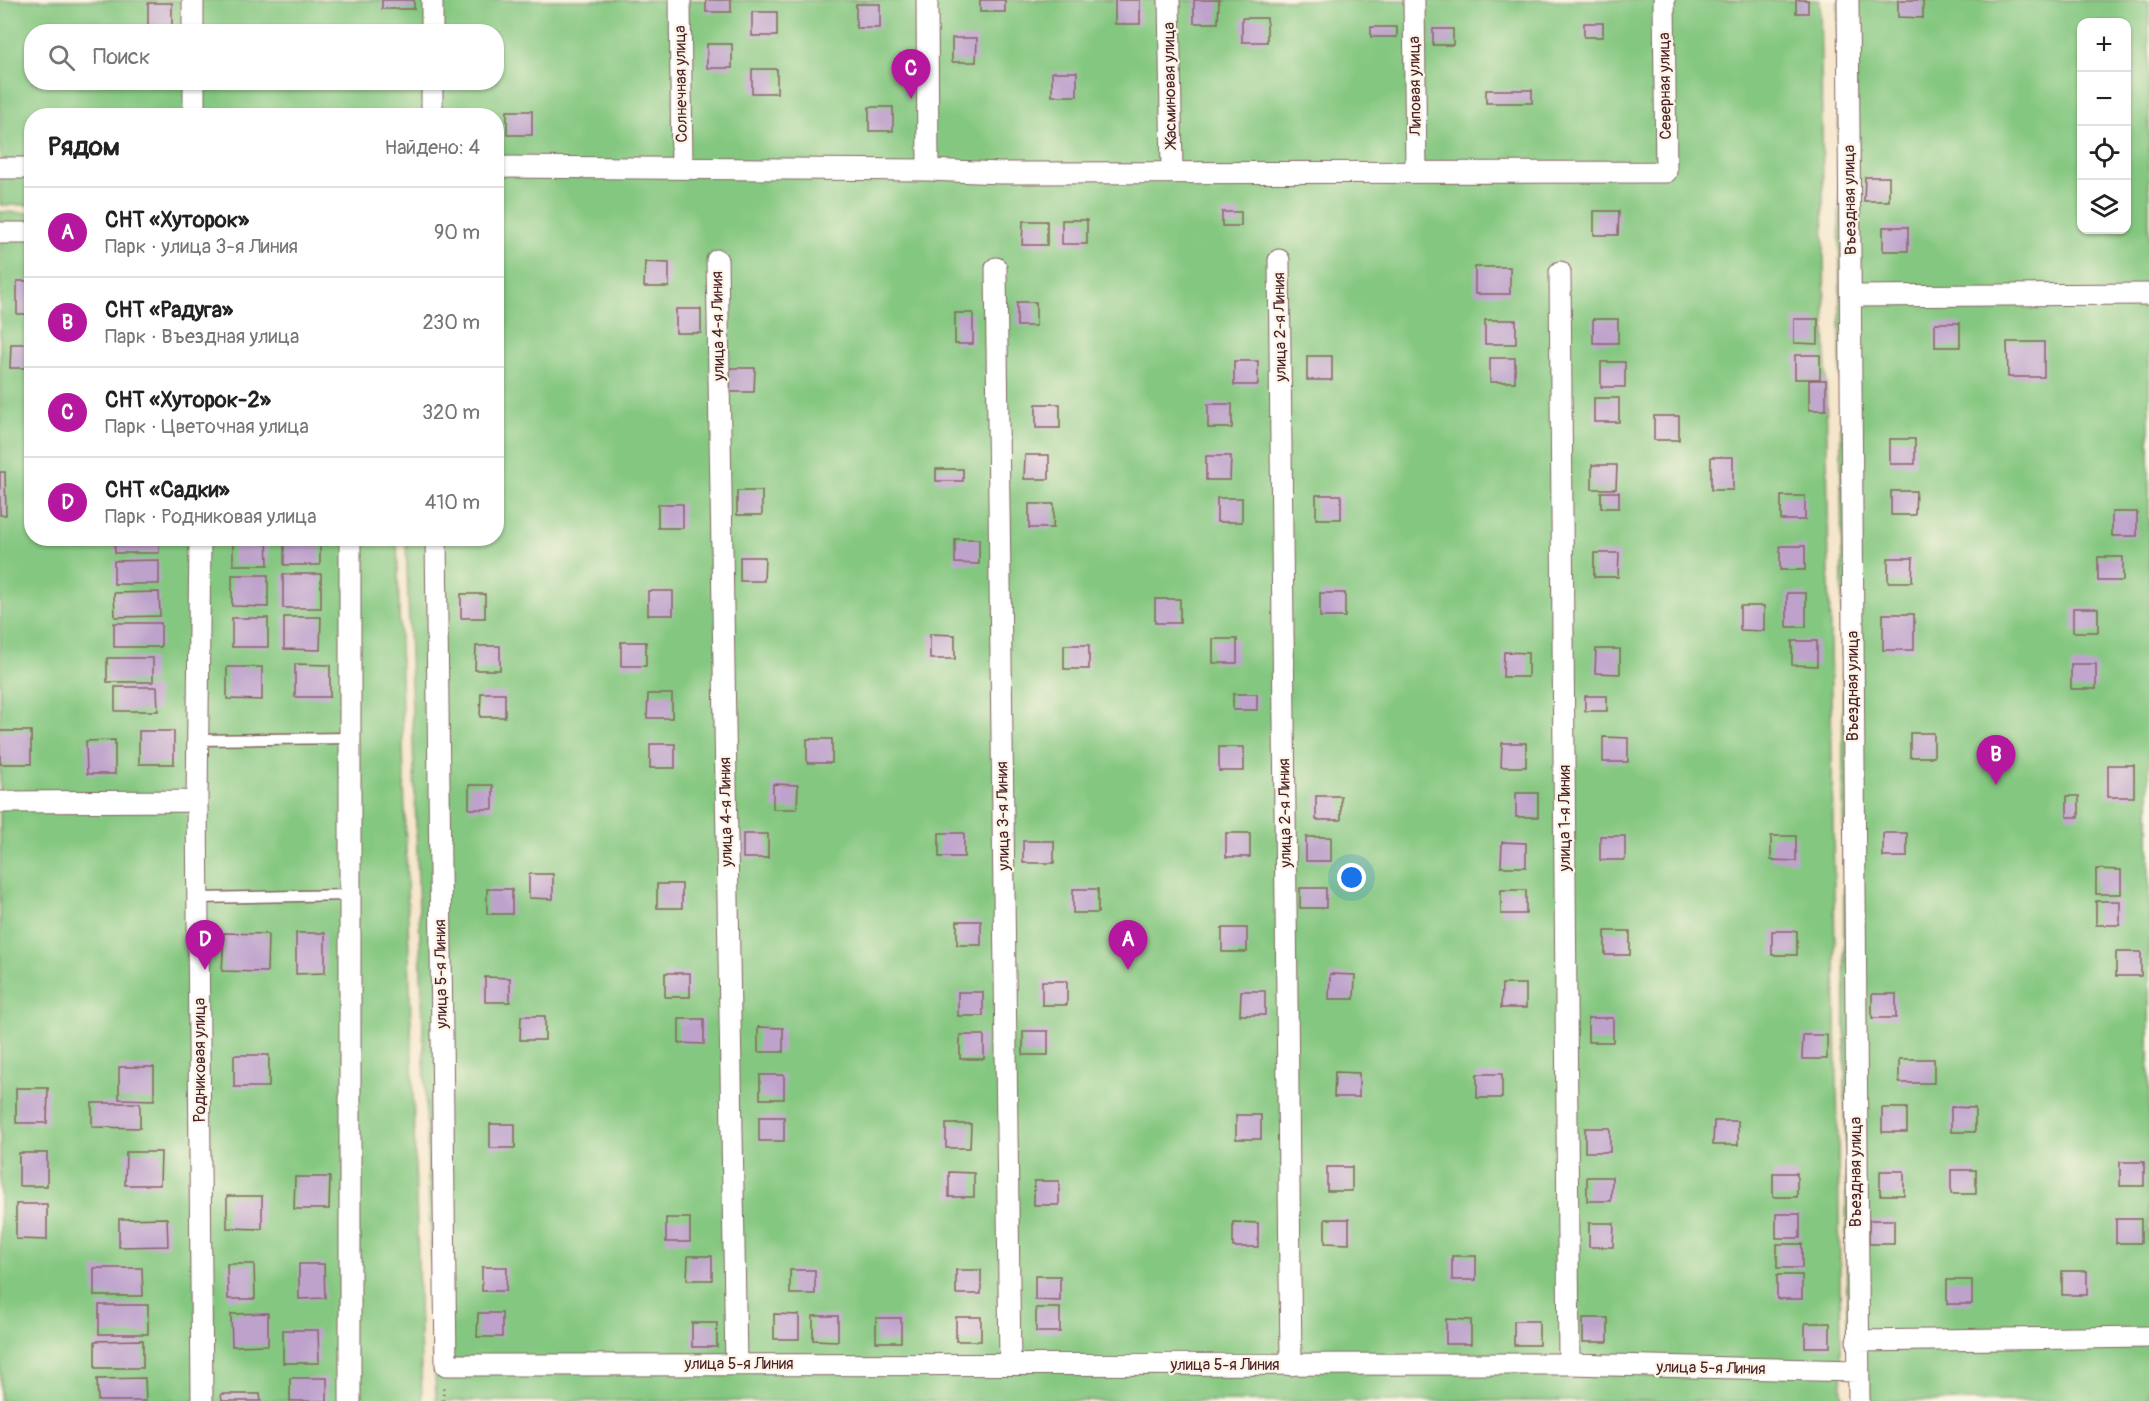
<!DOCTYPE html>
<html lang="ru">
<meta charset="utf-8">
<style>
body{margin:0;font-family:Pangolin,sans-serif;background:#f6f6f6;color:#222}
.controls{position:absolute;right:18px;top:18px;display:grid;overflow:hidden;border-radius:12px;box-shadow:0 2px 4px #0004}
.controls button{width:54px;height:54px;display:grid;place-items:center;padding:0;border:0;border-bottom:2px solid #e0e0e0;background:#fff;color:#222;font:30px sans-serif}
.you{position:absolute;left:1352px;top:878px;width:21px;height:21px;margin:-15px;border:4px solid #fff;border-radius:50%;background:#1a73e8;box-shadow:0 0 0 9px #1a73e833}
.badge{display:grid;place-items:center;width:39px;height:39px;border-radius:50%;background:#b5179e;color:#fff;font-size:20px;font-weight:700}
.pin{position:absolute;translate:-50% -50px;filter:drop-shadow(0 2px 3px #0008)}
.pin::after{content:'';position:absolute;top:32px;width:21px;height:18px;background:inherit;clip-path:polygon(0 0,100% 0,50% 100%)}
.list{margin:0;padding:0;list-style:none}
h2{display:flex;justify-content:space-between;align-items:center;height:78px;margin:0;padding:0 24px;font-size:26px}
h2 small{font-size:20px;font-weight:400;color:#767676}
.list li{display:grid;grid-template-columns:39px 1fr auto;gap:18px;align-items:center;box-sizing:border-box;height:90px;padding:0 24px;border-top:2px solid #e0e0e0}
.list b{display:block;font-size:22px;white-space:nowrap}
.list p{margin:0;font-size:20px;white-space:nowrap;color:#767676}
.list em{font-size:20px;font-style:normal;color:#767676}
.icon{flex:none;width:33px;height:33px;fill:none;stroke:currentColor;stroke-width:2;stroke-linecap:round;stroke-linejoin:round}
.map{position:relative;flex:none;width:2149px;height:1401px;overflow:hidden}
.search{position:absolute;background:#fff;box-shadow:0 2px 4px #0004;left:24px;top:24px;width:480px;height:66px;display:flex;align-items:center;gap:15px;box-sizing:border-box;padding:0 21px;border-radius:24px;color:#767676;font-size:22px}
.panel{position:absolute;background:#fff;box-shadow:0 2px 4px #0004;left:24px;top:108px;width:480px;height:438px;border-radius:24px}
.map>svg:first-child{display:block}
.green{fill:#84c780;stroke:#677356;stroke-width:1.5;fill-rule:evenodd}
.building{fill:#bea2cc}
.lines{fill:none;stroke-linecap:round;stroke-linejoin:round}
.lane-casing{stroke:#866563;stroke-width:13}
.street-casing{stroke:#866563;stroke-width:23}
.path{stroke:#866563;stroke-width:3;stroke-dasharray:1.5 4.5;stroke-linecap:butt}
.lane{stroke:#fff;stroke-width:10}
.street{stroke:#fff;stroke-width:21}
.labels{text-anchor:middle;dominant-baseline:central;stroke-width:4.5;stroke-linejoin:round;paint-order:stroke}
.street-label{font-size:16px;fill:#4a1f2b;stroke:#fcf5e5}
</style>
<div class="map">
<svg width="2149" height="1401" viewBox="0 0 2149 1401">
<rect width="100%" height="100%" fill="#fcf5e5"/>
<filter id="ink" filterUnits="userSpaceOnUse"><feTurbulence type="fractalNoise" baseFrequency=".0167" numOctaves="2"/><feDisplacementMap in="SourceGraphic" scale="12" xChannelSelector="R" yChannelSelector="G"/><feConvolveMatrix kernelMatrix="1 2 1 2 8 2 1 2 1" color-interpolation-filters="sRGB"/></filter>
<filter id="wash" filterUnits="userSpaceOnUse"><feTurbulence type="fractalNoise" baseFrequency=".008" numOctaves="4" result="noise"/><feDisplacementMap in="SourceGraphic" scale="24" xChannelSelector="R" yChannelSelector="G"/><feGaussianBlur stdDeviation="1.35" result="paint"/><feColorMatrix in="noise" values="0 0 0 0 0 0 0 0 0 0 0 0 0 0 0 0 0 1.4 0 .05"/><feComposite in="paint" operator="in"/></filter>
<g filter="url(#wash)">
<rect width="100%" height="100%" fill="#f5e6cb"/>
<path class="green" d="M0,0H1820L1842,1401H436L406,539L496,538V116H32L31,205H0ZM32,32H496V82H32Z
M1838,0H2149V1401H1862L1847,1340ZM2082,22H2126V230H2082Z
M0,212L31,213L32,538L397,539L422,1401H0Z"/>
<g id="blocks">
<path class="building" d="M382,0H414V9H382Z
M706,0H731V12H706Z
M980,0H1005V12H980Z
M1115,0H1140V24H1115Z
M1194,0H1219L1218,23H1194Z
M1796,0H1808V13H1796Z
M1898,0H1923V18L1898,17Z
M148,3H172V27H148Z
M856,4H880V28H856Z
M752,12H777V36H752Z
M1242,18H1267V42H1242Z
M1584,23H1603V37H1584Z
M1371,27H1397V37H1371Z
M1433,29H1453V45H1433Z
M952,38H977L976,62H952Z
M707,44H732V68H707Z
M752,69H777V93H752Z
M1052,72H1077V96H1052Z
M1486,90H1532V103H1486Z
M869,107H893V131H869Z
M458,109H482V116H458Z
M507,111H532V135H507Z
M1865,177H1889V201H1864Z
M1594,211H1619L1618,235H1594Z
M1222,212H1241V226H1222Z
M1062,220H1087V244H1062Z
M1023,221H1047V245H1022Z
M1883,227H1908V251H1883Z
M645,262L669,263V287H644Z
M1475,267H1510V294H1475Z
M17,281H32V314H17Z
M1017,302H1036V326H1017Z
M676,309H701V333H676Z
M955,313H973V344H955Z
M1593,319H1618V343H1593Z
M1794,319H1818V344L1794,343Z
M1485,320H1516V344H1485Z
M1935,323H1960V347H1935Z
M2007,342H2044V377H2008Z
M11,344H32V368H10Z
M1795,355H1820V379H1795Z
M1307,356H1332V380H1307Z
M1490,358H1515V382H1490Z
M1234,361H1258V385H1234Z
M1601,362H1625V387H1601Z
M730,368H755L754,392H730Z
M1809,380H1826V410H1809Z
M1594,398H1619V422H1594Z
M1036,404H1060V428H1036Z
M1208,404H1232V428H1208Z
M1654,416H1679V440H1654Z
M1890,439H1915V464H1890Z
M1025,455H1049V479H1024Z
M1206,456H1231L1230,480H1206Z
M1711,457H1733V490H1711Z
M1592,465H1617L1616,489H1592Z
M936,469H963V481H936Z
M0,472H5L6,515H0Z
M737,491H762V515H737Z
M1891,491H1916L1915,515H1891Z
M1601,492H1619V508H1601Z
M1316,495H1341V519H1316Z
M1781,496H1805V520H1781Z
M1217,498H1242V522H1217Z
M658,504H683V528H658Z
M1029,504H1054L1053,528H1029Z
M2112,512H2137V536H2112Z
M114,538H159V553H115Z
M233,538H267L268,565H233Z
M284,538H320V565H284Z
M955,539H979V564L955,563Z
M1780,546H1805V570H1780Z
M1594,553H1619L1618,577H1594Z
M740,557H765L764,581H740Z
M2098,557H2123V581H2098Z
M1888,558H1913L1912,582H1888Z
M159,560V584H114V561Z
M283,574H321V608H283Z
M232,575H268V607L232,606Z
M648,591H673V615H648Z
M159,592L160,616L115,617L114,593Z
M1320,593H1345V617H1320Z
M1787,593H1806V627H1787Z
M461,594H485V618H461Z
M1155,599H1180V623H1155Z
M1740,606H1764V631L1740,630Z
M2073,608H2098V632H2073Z
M1883,614H1914V650H1883Z
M284,617H321L320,650L284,649Z
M232,618H268V647H232Z
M114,623H161V647H114Z
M930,634L955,635V659H930Z
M1213,639H1237V663H1213Z
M1792,641H1817V666L1792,665Z
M621,642H646V666H621Z
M1064,645H1089V669H1064Z
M476,646H500V670H475Z
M1596,649H1620V674L1595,673Z
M1504,652L1528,653V677H1503Z
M107,658H153V682H107Z
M295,664L330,665V697H295Z
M2071,664H2096V689H2071Z
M227,667H262V700L227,699Z
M115,687H157L158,711H115Z
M481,693H505V717H480Z
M648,694H672V718H647Z
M1233,694H1257V710H1233Z
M1585,696H1607V711H1585Z
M0,731H31V764H0Z
M139,731H174V764H139Z
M1910,733H1934V757H1910Z
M1603,737L1628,738V762H1603Z
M807,739H832V763H807Z
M115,740V774H87L86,741Z
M1502,743H1526V767H1501Z
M650,744H675V768H650Z
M1219,747H1244V771H1219Z
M2108,765H2134V797H2108Z
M773,784L798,785L797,809H773Z
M469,785H493V809H469Z
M1516,793H1538V817H1516Z
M1316,796H1341V820H1316Z
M2067,796H2079V817H2067Z
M939,833H964V857H939Z
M1226,833H1250V857H1226Z
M1883,833H1907V857H1883Z
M743,834H768V858H743Z
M1600,836H1625V860H1600Z
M1771,836H1796V861L1771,860Z
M1306,837H1331V861H1306Z
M1023,841H1054V863H1023Z
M1502,842L1526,843V867H1501Z
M2096,869L2121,870V894H2096Z
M529,874H553V899L529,898Z
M657,884H682V908H657Z
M1300,888H1326V908H1300Z
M487,889H512V914H487Z
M1073,889H1098V913H1073Z
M1501,890H1526V914H1501Z
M2096,901H2120V925H2096Z
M957,921H981V945H957Z
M1222,928H1247V952H1222Z
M1605,931H1630V955H1605Z
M1772,931H1797V955H1772Z
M224,933L268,934L267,972L222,971Z
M296,933H325V973L296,974Z
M2116,952H2141V976H2116Z
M665,973H690V997H665Z
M1330,974L1355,975L1354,999H1329Z
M485,977L510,978V1002H485Z
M1042,981H1067V1005H1042Z
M1502,984H1526V1008H1501Z
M1241,991H1265V1015H1240Z
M958,992H983V1016H958Z
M1872,994H1896V1018H1872Z
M521,1016H545V1040H520Z
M1588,1018H1613V1042H1588Z
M679,1019H704V1044L679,1043Z
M758,1027L783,1028V1052H758Z
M1023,1031H1048V1055H1023Z
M960,1035H984V1059H960Z
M1803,1035H1827V1059H1802Z
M234,1055H269V1087H234Z
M1899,1059H1934V1083H1899Z
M119,1067H154V1100L119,1099Z
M1335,1072L1359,1073V1097H1334Z
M1477,1074H1502V1098H1477Z
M760,1075H784V1099H760Z
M16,1088H48L47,1123H16Z
M92,1103H140V1128L92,1127Z
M1951,1107L1975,1108V1132H1951Z
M1882,1108H1907V1132H1882Z
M1236,1115H1261V1139H1236Z
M759,1117H784V1141H759Z
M1714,1121H1738V1145H1713Z
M490,1124H515V1148H490Z
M946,1124H971L970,1148H946Z
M1585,1128H1610V1152H1585Z
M126,1152H161L160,1185H125Z
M19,1153H47V1186H19Z
M2120,1162H2144V1186H2120Z
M1327,1167H1352V1191H1327Z
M1951,1170H1976V1194H1951Z
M1880,1171H1904V1195H1880Z
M949,1172L974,1173V1197H949Z
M1773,1173H1797V1197H1773Z
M295,1177H330L329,1209H294Z
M1587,1177H1612L1611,1201H1587Z
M1034,1181H1059V1205H1034Z
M227,1196H262V1229L227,1228Z
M16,1204H47V1240L16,1239Z
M1776,1214H1800V1238H1776Z
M167,1218L168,1246L119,1247V1219Z
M666,1218H690V1242H666Z
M1325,1219H1349V1244L1325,1243Z
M2116,1219H2141V1243H2116Z
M1869,1220H1894V1244H1869Z
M1233,1222L1258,1223V1247H1233Z
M1589,1223H1614L1613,1247H1589Z
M1777,1244H1802V1268H1777Z
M688,1256H712V1280H687Z
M1452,1256H1476V1280H1452Z
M227,1264H254L255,1299H228Z
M299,1264H324L325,1298L299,1299Z
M482,1267H507L506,1291H482Z
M94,1268H142L143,1296H94Z
M790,1270H815V1294H790Z
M956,1270H981V1294H956Z
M2062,1271H2087V1295H2062Z
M1777,1275H1802V1299H1777Z
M1035,1276H1060V1301L1035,1300Z
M1947,1280H1972V1304H1947Z
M99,1305H148V1334H99Z
M1036,1308H1060V1332H1036Z
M268,1313V1345L232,1346L231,1314Z
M478,1313H502V1337H477Z
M774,1314L799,1315V1339H774Z
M813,1316H838V1341L813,1340Z
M956,1317H981V1341H956Z
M876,1318H901V1342H876Z
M1583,1318H1608V1342H1583Z
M1446,1319L1471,1320V1344H1446Z
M1514,1321H1539V1345H1514Z
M692,1323H717V1347H692Z
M1805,1323H1830V1347H1805Z
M283,1330H318L319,1363H283Z
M143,1340V1368H95V1341Z
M145,1378L146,1401H98L97,1379Z
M290,1378H327V1401H290Z
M221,1394H260L261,1401H222Z"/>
</g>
</g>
<g filter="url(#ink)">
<use href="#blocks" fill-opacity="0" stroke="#866563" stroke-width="1.5"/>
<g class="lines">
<g class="lane-casing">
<path id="lane" d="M198,740L350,738
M198,898L350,895"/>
</g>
<g class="street-casing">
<path id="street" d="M193,0V32
M432,0V32
M680,0L682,168
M927,0L928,170
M1169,0L1172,171
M1414,0L1416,171
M1848,0L1859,1401
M194,82V116
M432,82V116
M496,167L928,170L1001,173L1666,172L1664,0
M0,168H32
M0,233H32
M717,260L736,1364
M1279,260L1291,1365
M996,268L1010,1364
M1560,272L1569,1364
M1851,296L2149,294
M200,538L197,801L202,1401
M436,538L446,1365L1569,1364L1858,1371
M0,802L197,801
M1857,1341L2149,1337
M350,1401V538"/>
</g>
<path class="path" d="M443,1401L444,1385"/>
<use href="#lane" class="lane"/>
<use href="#street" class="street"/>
</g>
</g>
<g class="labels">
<g class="street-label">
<text transform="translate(681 84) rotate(-91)">Солнечная улица</text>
<text transform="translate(1170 85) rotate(-91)">Жасминовая улица</text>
<text transform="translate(1415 86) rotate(-91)">Липовая улица</text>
<text transform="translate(1665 86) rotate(-91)">Северная улица</text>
<text transform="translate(1850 200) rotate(-91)">Въездная улица</text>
<text transform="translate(718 326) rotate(-91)">улица 4-я Линия</text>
<text transform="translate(1280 327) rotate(-91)">улица 2-я Линия</text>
<text transform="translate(1853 686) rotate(-90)">Въездная улица</text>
<text transform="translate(726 812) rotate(-91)">улица 4-я Линия</text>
<text transform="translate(1285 813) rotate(-91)">улица 2-я Линия</text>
<text transform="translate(1003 816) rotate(-91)">улица 3-я Линия</text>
<text transform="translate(1565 818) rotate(-90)">улица 1-я Линия</text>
<text transform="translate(441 974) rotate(-91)">улица 5-я Линия</text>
<text transform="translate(200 1060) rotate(-90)">Родниковая улица</text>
<text transform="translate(1856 1172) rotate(-90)">Въездная улица</text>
<text x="739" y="1364">улица 5-я Линия</text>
<text x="1225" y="1365">улица 5-я Линия</text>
<text transform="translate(1711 1368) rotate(1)">улица 5-я Линия</text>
</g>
</g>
</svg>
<div class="controls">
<button>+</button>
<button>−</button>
<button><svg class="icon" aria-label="locate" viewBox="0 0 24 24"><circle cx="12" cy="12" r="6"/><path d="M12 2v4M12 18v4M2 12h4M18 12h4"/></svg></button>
<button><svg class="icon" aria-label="layers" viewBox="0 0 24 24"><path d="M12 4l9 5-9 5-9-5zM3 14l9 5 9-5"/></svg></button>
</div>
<div class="you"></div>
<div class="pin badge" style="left:1128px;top:970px">A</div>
<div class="pin badge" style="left:1996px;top:785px">B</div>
<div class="pin badge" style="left:911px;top:99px">C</div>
<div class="pin badge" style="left:205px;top:970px">D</div>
<div class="search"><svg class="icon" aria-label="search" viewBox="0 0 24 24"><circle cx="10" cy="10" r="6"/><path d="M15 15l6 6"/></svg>Поиск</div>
<section class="panel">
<h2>Рядом<small>Найдено: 4</small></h2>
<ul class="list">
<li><span class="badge">A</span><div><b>СНТ «Хуторок»</b><p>Парк · улица 3-я Линия</p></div><em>90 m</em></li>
<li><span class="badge">B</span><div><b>СНТ «Радуга»</b><p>Парк · Въездная улица</p></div><em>230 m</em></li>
<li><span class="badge">C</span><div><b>СНТ «Хуторок-2»</b><p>Парк · Цветочная улица</p></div><em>320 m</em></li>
<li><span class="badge">D</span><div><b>СНТ «Садки»</b><p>Парк · Родниковая улица</p></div><em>410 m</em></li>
</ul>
</section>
</div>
